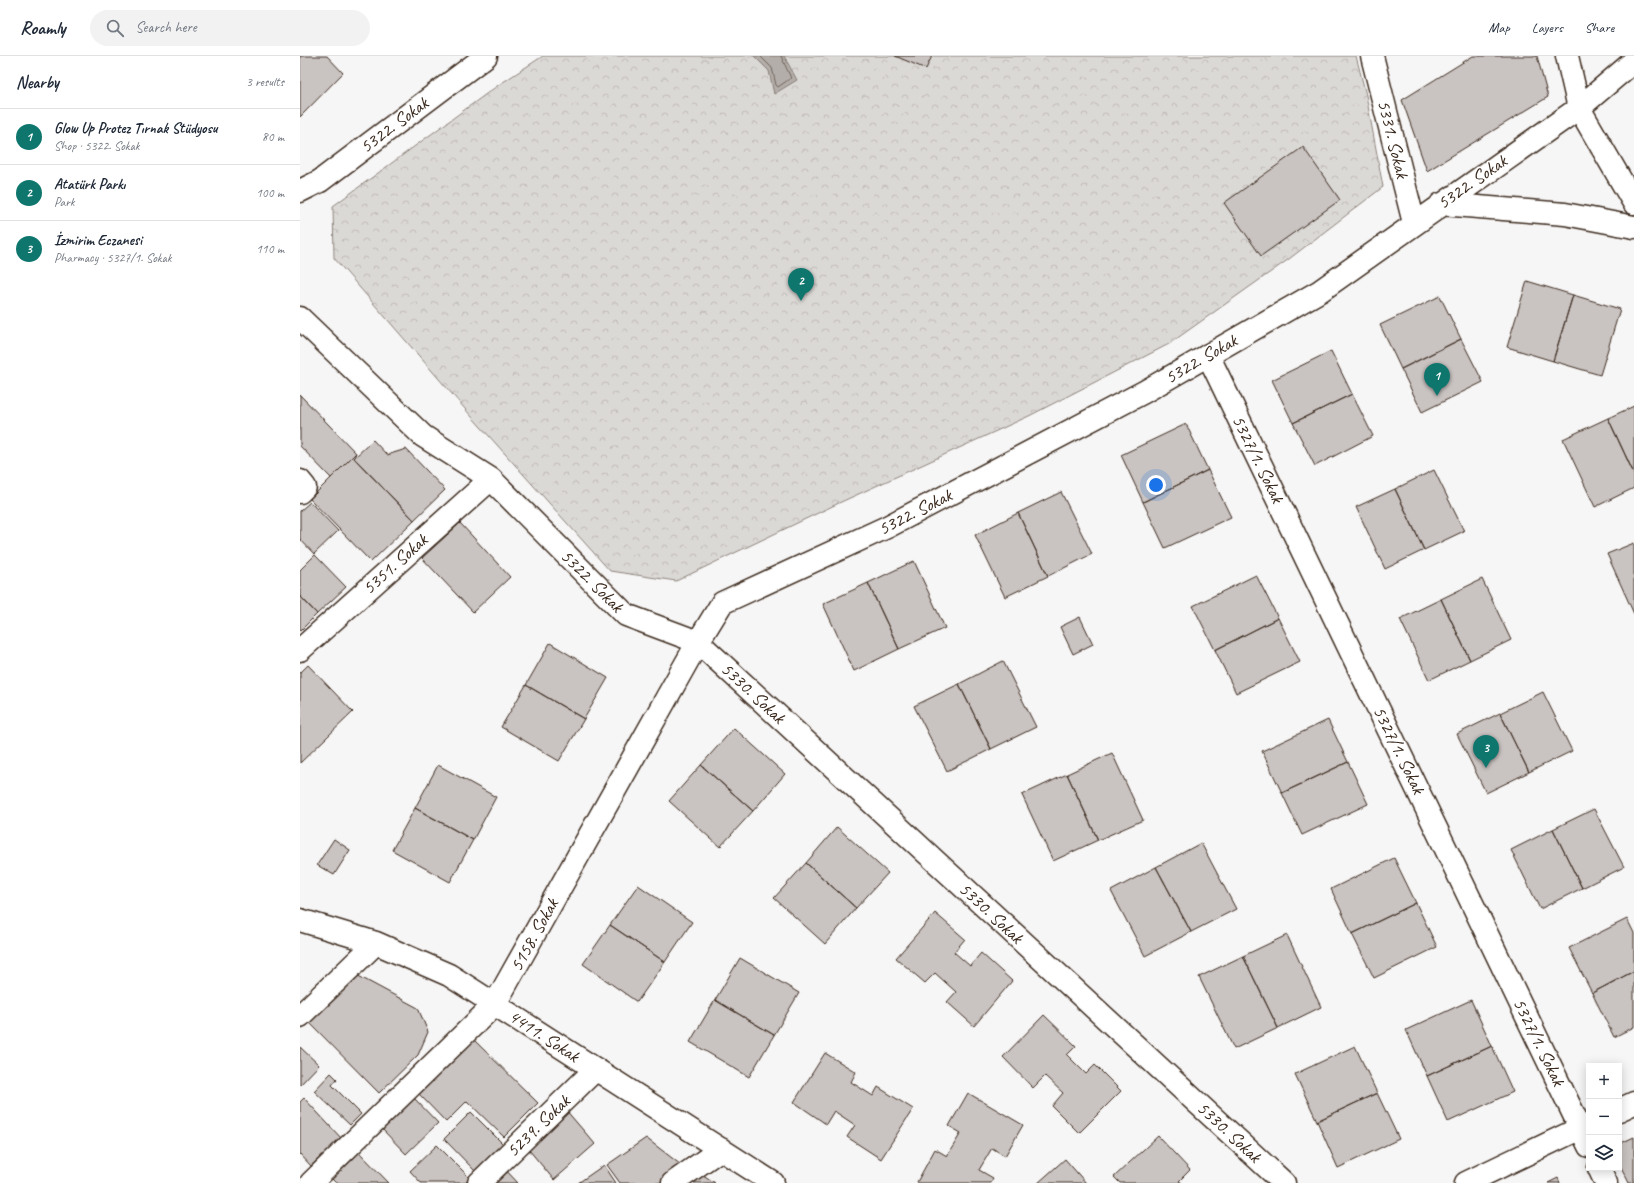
<!DOCTYPE html>
<meta charset="utf-8">
<style>
body{margin:0;font-family:Caveat,sans-serif;background:#f2f2f3;color:#1f2937}
.controls{position:absolute;right:12px;bottom:12px;display:grid;overflow:hidden;border-radius:0px;box-shadow:0 2px 10px #0003}
.controls button{width:36px;height:36px;display:grid;place-items:center;padding:0;border:0;border-bottom:1px solid #e0e1e3;background:#fff;color:#1f2937;font:20px sans-serif}
.you{position:absolute;left:856px;top:429px;width:14px;height:14px;margin:-10px;border:3px solid #fff;border-radius:50%;background:#1a73e8;box-shadow:0 0 0 6px #1a73e833}
.badge{display:grid;place-items:center;width:26px;height:26px;border-radius:50%;background:#0f766e;color:#fff;font-size:13px;font-weight:700}
.pin{position:absolute;translate:-50% -33px;filter:drop-shadow(0 1px 2px #0008)}
.pin::after{content:'';position:absolute;top:21px;width:14px;height:12px;background:inherit;clip-path:polygon(0 0,100% 0,50% 100%)}
.list{margin:0;padding:0;list-style:none}
h2{display:flex;justify-content:space-between;align-items:center;height:52px;margin:0;padding:0 16px;font-size:17px}
h2 small{font-size:13px;font-weight:400;color:#747a83}
.list li{display:grid;grid-template-columns:26px 1fr auto;gap:12px;align-items:center;box-sizing:border-box;height:56px;padding:0 16px;border-top:1px solid #e0e1e3}
.list b{display:block;font-size:15px;white-space:nowrap}
.list p{margin:0;font-size:13px;white-space:nowrap;color:#747a83}
.list em{font-size:13px;font-style:normal;color:#747a83}
.icon{flex:none;width:22px;height:22px;fill:none;stroke:currentColor;stroke-width:2;stroke-linecap:round;stroke-linejoin:round}
.map{position:relative;flex:none;width:1334px;height:1127px;overflow:hidden}
header{display:flex;align-items:center;gap:24px;box-sizing:border-box;height:56px;padding:0 20px;background:#fff;border-bottom:1px solid #e0e1e3}
header strong{font-size:19px}
nav{display:flex;gap:22px;margin-inline-start:auto;font-size:14px}
.search{width:280px;height:36px;background:#f2f2f3;display:flex;align-items:center;gap:10px;box-sizing:border-box;padding:0 14px;border-radius:22px;color:#747a83;font-size:15px}
main{display:flex}
aside{flex:1;background:#fff}
.map>svg:first-child{display:block}
.forest{fill:url(#forest-crowns);stroke:#8b827a}
.water{fill:#b4aeaa;stroke:#847972}
.lines{fill:none;stroke-linecap:round;stroke-linejoin:round}
.shore{stroke:#6b5f56;stroke-width:1}
.building{fill:#c9c3c1;stroke:#3b2a1e}
.minor-casing{stroke:#3b2a1e;stroke-width:25}
.minor{stroke:#fff;stroke-width:22}
.labels{text-anchor:middle;dominant-baseline:central;stroke-width:3;stroke-linejoin:round;paint-order:stroke}
.street-label{font-size:19px;fill:#3b2a1e;stroke:#fff}
</style>
<header>
<strong>Roamly</strong>
<div class="search"><svg class="icon" aria-label="search" viewBox="0 0 24 24"><circle cx="10" cy="10" r="6"/><path d="M15 15l6 6"/></svg>Search here</div>
<nav><a>Map</a><a>Layers</a><a>Share</a></nav>
</header>
<main>
<aside>
<h2>Nearby<small>3 results</small></h2>
<ul class="list">
<li><span class="badge">1</span><div><b>Glow Up Protez Tırnak Stüdyosu</b><p>Shop · 5322. Sokak</p></div><em>80 m</em></li>
<li><span class="badge">2</span><div><b>Atatürk Parkı</b><p>Park</p></div><em>100 m</em></li>
<li><span class="badge">3</span><div><b>İzmirim Eczanesi</b><p>Pharmacy · 5327/1. Sokak</p></div><em>110 m</em></li>
</ul>
</aside>
<div class="map">
<svg width="1334" height="1127" viewBox="0 0 1334 1127">
<defs>
<pattern id="forest-crowns" width="20" height="18" patternUnits="userSpaceOnUse"><rect width="20" height="18" fill="#dbd9d6"/><path d="M2 6a3 3 0 1 1 6 0M12 15a3 3 0 1 1 6 0" fill="none" stroke="#bdbab7"/></pattern>
</defs>
<rect width="100%" height="100%" fill="#f7f6f6"/>
<filter id="ink" filterUnits="userSpaceOnUse"><feTurbulence type="fractalNoise" baseFrequency=".025" numOctaves="2"/><feDisplacementMap in="SourceGraphic" scale="8" xChannelSelector="R" yChannelSelector="G"/><feConvolveMatrix kernelMatrix="1 2 1 2 8 2 1 2 1" color-interpolation-filters="sRGB"/></filter>
<g filter="url(#ink)">
<path class="forest" d="M243,0H1056L1066,39L1083,131L989,203L869,288L729,360L541,446L376,525L310,515L172,361L34,202L33,150L197,30Z"/>
<path class="water" d="M454,0H484L497,24L474,38L469,15Z"/>
<g class="lines">
<path class="shore" d="M460,0L472,12L476,29L478,31L491,22L481,0"/>
</g>
<path class="building" d="M0,0H27L43,17L0,61Z
M595,0H632L626,13Z
M1173,0H1237L1248,41L1127,115L1102,44Z
M1003,91L1040,144L961,200L924,147Z
M1227,225L1273,239L1253,305L1207,291Z
M1273,239L1320,253L1300,319L1253,305Z
M1140,240L1161,283L1101,313L1080,269Z
M1161,283L1183,326L1122,356L1101,313Z
M1031,295L1052,338L993,367L972,324Z
M1052,338L1073,380L1015,410L993,367Z
M0,339L56,397L31,422L0,390Z
M1334,350V418L1308,362Z
M1308,362L1334,418V432L1295,451L1263,383Z
M886,368L908,414L843,446L821,399Z
M73,384L87,399L106,393L145,434L114,464L54,402Z
M56,397L54,402L114,464L71,506L10,443Z
M908,414L931,461L865,492L843,446Z
M1134,414L1164,475L1124,494L1095,433Z
M1095,433L1124,494L1085,513L1056,451Z
M761,436L792,498L748,520L718,457Z
M10,446L38,475L14,498L0,483V455Z
M718,457L748,520L705,541L675,479Z
M160,467L210,521L173,556L122,502Z
M1334,487V558L1307,498Z
M15,499L46,531L17,558L0,540V514Z
M614,505L645,572L599,593L568,527Z
M956,519L978,562L915,594L893,550Z
M1182,523L1211,584L1170,604L1141,543Z
M568,527L599,593L554,615L523,548Z
M0,540L17,558L0,575Z
M1141,543L1170,604L1129,624L1100,563Z
M780,561L793,588L773,598L760,571Z
M978,562L1000,606L936,637L915,594Z
M250,587L308,622L284,663L226,629Z
M703,605L736,671L691,693L659,628Z
M8,609L53,656L0,707V617Z
M659,628L691,693L647,715L614,650Z
M226,629L284,663L259,705L201,671Z
M1243,636L1272,695L1229,716L1200,657Z
M1200,657L1229,716L1186,737L1157,678Z
M1028,664L1048,706L982,737L962,695Z
M434,672L485,718L453,755L401,709Z
M812,697L843,764L798,784L767,718Z
M1048,706L1068,748L1002,779L982,737Z
M138,709L196,741L173,784L115,752Z
M401,709L453,755L420,791L369,745Z
M767,718L798,784L753,805L722,739Z
M115,752L173,784L150,826L92,794Z
M1294,753L1324,811L1282,832L1253,773Z
M537,771L588,817L556,852L506,807Z
M1253,773L1282,832L1240,853L1211,794Z
M34,783L50,794L34,819L17,809Z
M901,787L936,853L891,876L856,811Z
M1094,802L1116,847L1052,878L1031,833Z
M506,807L556,852L525,888L474,842Z
M856,811L891,876L845,900L811,835Z
M338,829L392,866L365,906L310,869Z
M1116,847L1137,891L1074,922L1052,878Z
M635,857L665,883L654,896L670,910L681,897L712,925L674,970L647,946L656,936L635,917L625,927L596,902Z
M1327,863L1334,877V915L1292,937L1269,892Z
M310,869L365,906L337,946L283,908Z
M987,879L1021,951L978,972L943,900Z
M943,900L978,972L934,993L899,921Z
M440,902L499,937L474,979L415,944Z
M1334,915V971L1314,981L1292,937Z
M51,916L118,952L128,976L118,999L79,1037L5,962Z
M415,944L474,979L449,1021L390,986Z
M1171,944L1192,990L1127,1020L1106,974Z
M744,959L776,990L767,999L786,1018L795,1009L821,1035L779,1077L752,1050L763,1037L745,1020L733,1032L703,1001Z
M173,983L238,1047L204,1081L167,1045L146,1066L119,1038Z
M1055,990L1077,1037L1017,1065L995,1018Z
M1192,990L1213,1036L1148,1066L1127,1020Z
M0,991L19,1009L0,1029Z
M525,997L556,1016L551,1026L573,1040L578,1031L613,1053L581,1103L547,1081L555,1069L534,1055L526,1068L494,1046Z
M31,1017L37,1023L32,1029L61,1058L50,1069L14,1035Z
M668,1037L723,1069L705,1100L692,1092L679,1114L693,1122L690,1127H619L617,1126L635,1093L647,1100L661,1077L649,1070Z
M1077,1037L1099,1083L1038,1112L1017,1065Z
M4,1042L41,1082L11,1110L0,1098V1046Z
M114,1042L138,1067L106,1098L82,1073Z
M265,1053L295,1088L254,1124L224,1088Z
M171,1056L204,1089L176,1116L144,1083Z
M858,1080L890,1114L879,1125L882,1127H820L814,1121Z
M1334,1081V1127H1329L1319,1107V1088Z
M346,1082L385,1112L364,1127H320L307,1109Z
M137,1089L170,1122L165,1127H121L110,1115Z
M56,1093L89,1127H36L29,1120Z
M765,1103L786,1127H738Z
M304,1109L316,1127H278Z
M204,1112L218,1127H188Z
M399,1116L415,1127H381Z
M1258,1122L1260,1127H1248Z"/>
<g class="lines">
<g class="minor-casing">
<path id="minor" d="M1072,0L1114,167
M1267,0L1279,52L1334,147
M0,135L20,125L186,0
M1141,148L1265,158L1334,171
M0,262L123,380L191,423L326,559L398,586L422,547L587,471L844,336L1020,235L1279,52L1334,5
M908,299L1289,1090
M0,425L5,431L0,436
M0,594L191,423
M0,864L76,887L149,919L473,1127
M0,960L76,887
M1319,1054L1334,1047
M1299,1112L1306,1127
M11,1127L195,948L398,586L984,1127
M179,1127L296,1013
M373,1127L421,1093
M1166,1127L1289,1068"/>
</g>
<use href="#minor" class="minor"/>
</g>
</g>
<g class="labels">
<g class="street-label">
<text transform="translate(94 69) rotate(-37)">5322. Sokak</text>
<text transform="translate(1093 83) rotate(76)">5331. Sokak</text>
<text transform="translate(1172 126) rotate(-35)">5322. Sokak</text>
<text transform="translate(901 303) rotate(-30)">5322. Sokak</text>
<text transform="translate(958 403) rotate(64)">5327/1. Sokak</text>
<text transform="translate(615 456) rotate(-27)">5322. Sokak</text>
<text transform="translate(95 508) rotate(-42)">5351. Sokak</text>
<text transform="translate(292 525) rotate(45)">5322. Sokak</text>
<text transform="translate(453 637) rotate(43)">5330. Sokak</text>
<text transform="translate(1099 694) rotate(64)">5327/1. Sokak</text>
<text transform="translate(691 857) rotate(43)">5330. Sokak</text>
<text transform="translate(234 879) rotate(-61)">5158. Sokak</text>
<text transform="translate(244 980) rotate(33)">4411. Sokak</text>
<text transform="translate(1239 986) rotate(64)">5327/1. Sokak</text>
<text transform="translate(238 1070) rotate(-44)">5239. Sokak</text>
<text transform="translate(929 1076) rotate(43)">5330. Sokak</text>
</g>
</g>
</svg>
<div class="controls">
<button>+</button>
<button>−</button>
<button><svg class="icon" aria-label="layers" viewBox="0 0 24 24"><path d="M12 4l9 5-9 5-9-5zM3 14l9 5 9-5"/></svg></button>
</div>
<div class="you"></div>
<div class="pin badge" style="left:1137px;top:340px">1</div>
<div class="pin badge" style="left:501px;top:245px">2</div>
<div class="pin badge" style="left:1186px;top:712px">3</div>
</div>
</main>
